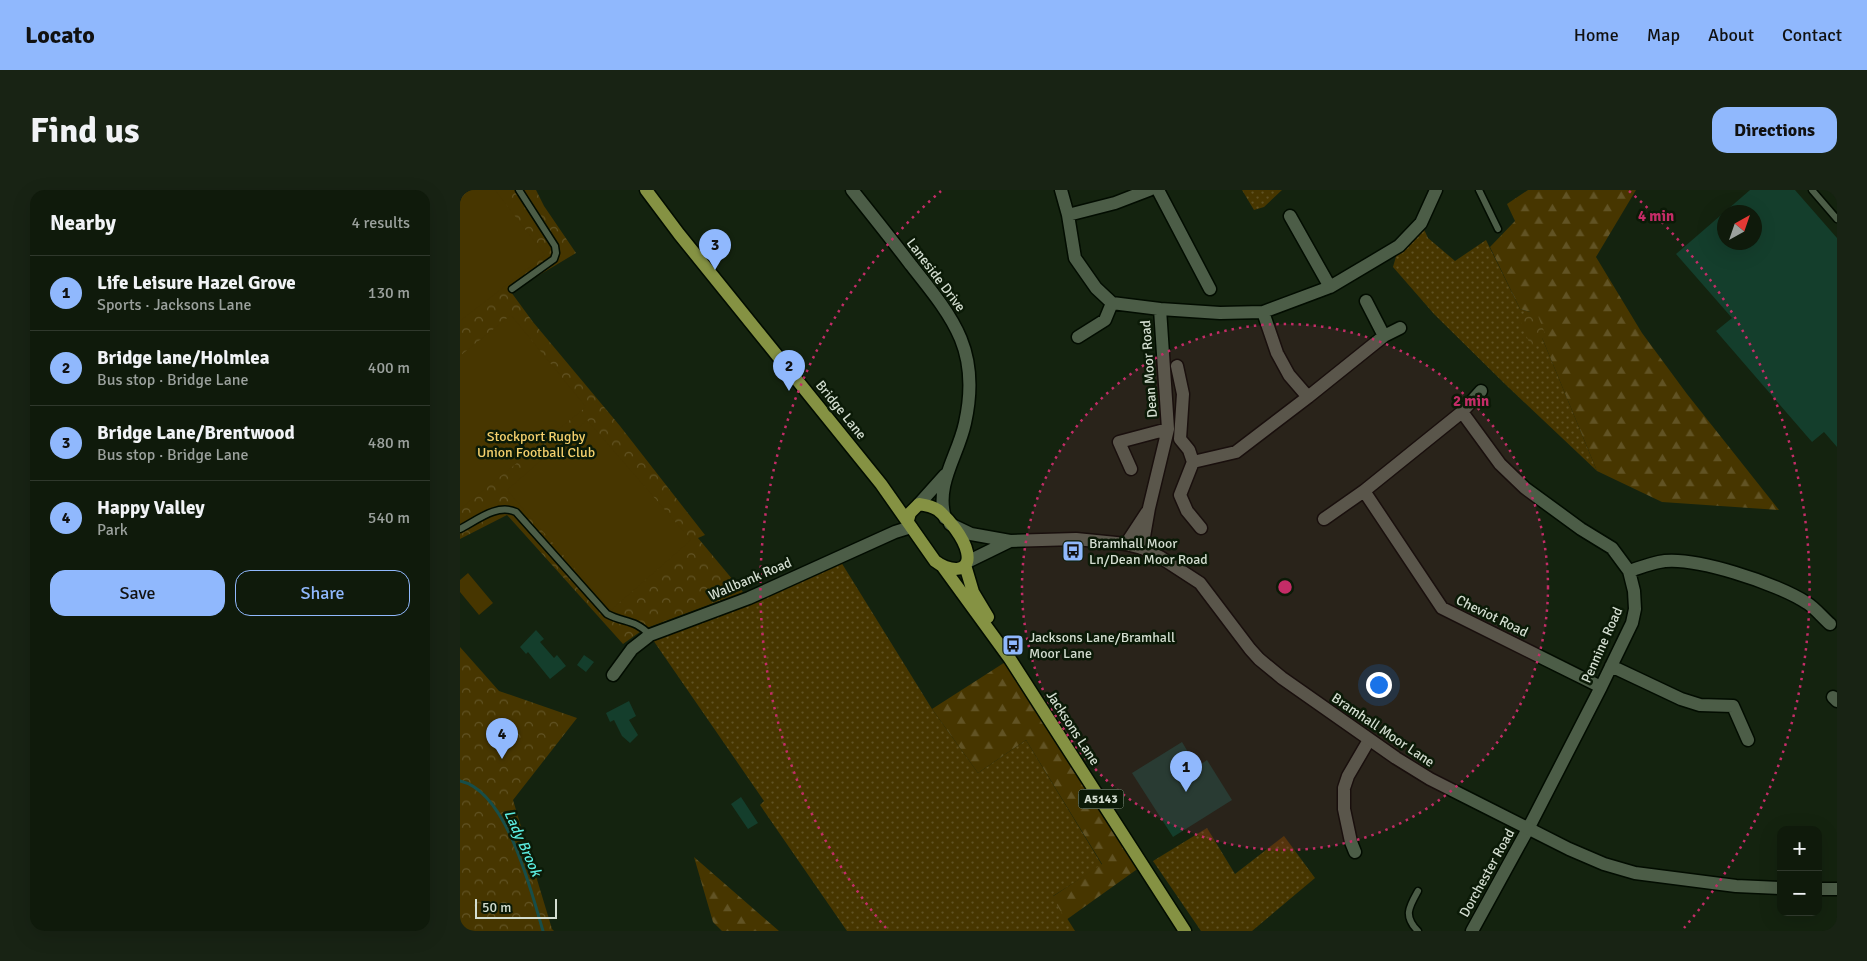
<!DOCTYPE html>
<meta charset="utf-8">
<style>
body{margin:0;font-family:Signika,sans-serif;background:#182314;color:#f1f3f6}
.controls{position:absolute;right:15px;bottom:15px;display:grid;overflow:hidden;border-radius:10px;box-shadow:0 5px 20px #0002}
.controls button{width:45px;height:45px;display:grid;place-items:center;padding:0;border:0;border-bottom:1px solid #2f382c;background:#0f1a0b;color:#f1f3f6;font:25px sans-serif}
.compass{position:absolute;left:1257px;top:15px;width:45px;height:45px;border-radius:50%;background:#0f1a0b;box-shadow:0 5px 20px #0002;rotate:40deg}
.scale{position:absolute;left:15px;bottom:12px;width:82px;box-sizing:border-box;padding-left:5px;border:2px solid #d3ddd0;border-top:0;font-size:14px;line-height:18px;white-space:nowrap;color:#d3ddd0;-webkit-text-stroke:4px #0b1a07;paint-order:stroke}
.you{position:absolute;left:918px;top:494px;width:18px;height:18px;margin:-12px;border:4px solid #fff;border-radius:50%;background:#1a73e8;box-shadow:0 0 0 8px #1a73e833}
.badge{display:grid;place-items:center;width:32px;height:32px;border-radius:50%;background:#90b8fd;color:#111;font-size:16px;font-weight:700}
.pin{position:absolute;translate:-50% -41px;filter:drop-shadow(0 1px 2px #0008)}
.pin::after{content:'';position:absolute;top:26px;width:18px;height:15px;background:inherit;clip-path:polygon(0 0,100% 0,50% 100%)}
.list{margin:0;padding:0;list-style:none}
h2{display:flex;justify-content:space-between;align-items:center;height:65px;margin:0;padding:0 20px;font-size:21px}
h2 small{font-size:16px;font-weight:400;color:#9ba19d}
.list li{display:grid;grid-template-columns:32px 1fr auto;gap:15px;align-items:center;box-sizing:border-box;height:75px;padding:0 20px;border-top:1px solid #2f382c}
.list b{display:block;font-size:19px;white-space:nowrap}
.list p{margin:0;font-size:16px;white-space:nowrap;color:#9ba19d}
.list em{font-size:16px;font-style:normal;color:#9ba19d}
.actions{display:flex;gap:10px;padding:15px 20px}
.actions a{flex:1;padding:11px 0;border:1px solid #90b8fd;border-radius:15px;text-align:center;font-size:18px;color:#90b8fd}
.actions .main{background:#90b8fd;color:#111}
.map{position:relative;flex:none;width:1377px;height:741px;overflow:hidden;border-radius:15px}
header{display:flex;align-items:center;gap:30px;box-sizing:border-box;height:70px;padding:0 25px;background:#90b8fd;color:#111}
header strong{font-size:24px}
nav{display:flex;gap:28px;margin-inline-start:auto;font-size:18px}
.intro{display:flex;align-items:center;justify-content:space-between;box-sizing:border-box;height:120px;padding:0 30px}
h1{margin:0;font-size:35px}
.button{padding:12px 22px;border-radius:15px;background:#90b8fd;color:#111;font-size:18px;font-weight:700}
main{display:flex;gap:30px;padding:0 30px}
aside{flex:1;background:#0f1a0b;border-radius:15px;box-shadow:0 5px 20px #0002}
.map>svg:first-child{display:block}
.grass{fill:url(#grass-dots)}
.forest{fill:url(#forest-firs)}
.park{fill:url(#park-crowns)}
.pitch{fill:#473600}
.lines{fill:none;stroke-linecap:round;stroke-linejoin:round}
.stream{stroke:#174e49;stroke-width:3}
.building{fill:#143e2c;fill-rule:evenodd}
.lane-casing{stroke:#020c00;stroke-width:9}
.street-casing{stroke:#020c00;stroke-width:15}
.secondary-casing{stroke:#020c00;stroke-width:15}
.primary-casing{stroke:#020c00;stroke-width:15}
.lane{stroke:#4c5d47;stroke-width:6}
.street{stroke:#4c5d47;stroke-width:12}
.secondary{stroke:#4c5d47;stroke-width:12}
.primary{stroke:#859243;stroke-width:12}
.ring{fill:none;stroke:#c42c67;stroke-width:2.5;stroke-dasharray:2.5 5}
.labels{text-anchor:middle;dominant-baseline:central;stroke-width:5;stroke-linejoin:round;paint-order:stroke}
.shield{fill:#0b1a07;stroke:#97a294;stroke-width:1}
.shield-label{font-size:12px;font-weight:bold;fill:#d3ddd0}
.street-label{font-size:14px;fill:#d3ddd0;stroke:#0b1a07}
.park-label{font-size:14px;fill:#f4d06d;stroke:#0b1a07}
.poi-label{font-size:14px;fill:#d3ddd0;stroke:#0b1a07;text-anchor:start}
.water-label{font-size:15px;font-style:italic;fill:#5bece0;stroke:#0b1a07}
.centre{fill:#c42c67;stroke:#0b1a07;stroke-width:2.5}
.ring-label{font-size:15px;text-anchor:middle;font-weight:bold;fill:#c42c67;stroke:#0b1a07;stroke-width:5;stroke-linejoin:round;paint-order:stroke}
</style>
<header>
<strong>Locato</strong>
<nav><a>Home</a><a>Map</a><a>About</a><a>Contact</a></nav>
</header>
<div class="intro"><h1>Find us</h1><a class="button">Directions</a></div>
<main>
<aside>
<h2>Nearby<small>4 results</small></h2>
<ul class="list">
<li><span class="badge">1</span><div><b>Life Leisure Hazel Grove</b><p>Sports · Jacksons Lane</p></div><em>130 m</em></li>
<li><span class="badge">2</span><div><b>Bridge lane/Holmlea</b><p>Bus stop · Bridge Lane</p></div><em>400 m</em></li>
<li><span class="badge">3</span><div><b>Bridge Lane/Brentwood</b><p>Bus stop · Bridge Lane</p></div><em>480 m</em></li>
<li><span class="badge">4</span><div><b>Happy Valley</b><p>Park</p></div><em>540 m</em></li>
</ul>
<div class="actions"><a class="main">Save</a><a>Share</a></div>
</aside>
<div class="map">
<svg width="1377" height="741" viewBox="0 0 1377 741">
<defs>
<pattern id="grass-dots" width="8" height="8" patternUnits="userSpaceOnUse" patternTransform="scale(1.25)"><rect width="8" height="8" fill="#473600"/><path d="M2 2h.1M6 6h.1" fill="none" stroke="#615324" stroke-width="1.8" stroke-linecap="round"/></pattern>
<pattern id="forest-firs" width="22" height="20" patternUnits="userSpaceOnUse" patternTransform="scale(1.25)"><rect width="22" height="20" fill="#473600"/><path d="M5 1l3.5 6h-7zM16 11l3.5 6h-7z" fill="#615324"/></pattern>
<pattern id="park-crowns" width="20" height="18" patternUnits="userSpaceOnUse" patternTransform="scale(1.25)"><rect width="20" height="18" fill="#473600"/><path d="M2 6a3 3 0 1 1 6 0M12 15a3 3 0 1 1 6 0" fill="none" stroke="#615324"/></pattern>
</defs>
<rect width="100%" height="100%" fill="#14230f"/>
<path class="grass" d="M782,0H822L804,17L794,20Z
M961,33L968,48L995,71L1026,50L1060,119L1074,123L1083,150L1137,281L1046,195L974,124L933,77L939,56Z
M381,372L472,519L518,583L566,550L642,675L593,706L615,741H387L300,615L304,611L193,450Z
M747,638L775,684L824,646L855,688L792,741H741L693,671Z"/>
<path class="forest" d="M1068,0H1176L1136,67L1182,143L1227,204L1319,320L1202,312L1137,281L1083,150L1074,123L1060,119L1030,57L1055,31L1047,14Z
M550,469L683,675L606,730L592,707L642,674L566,550L518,583L472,519Z
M234,667L319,741H262L253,732Z"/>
<path class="park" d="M0,0H76L84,16L116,63L51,102L73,132L160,236L245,345L238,348L283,402L184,439L163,454L47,325L0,349Z
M1076,121L1086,146L1071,157L1058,125Z
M0,457L39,501L117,528L53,610L92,739L94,741H0Z"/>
<path class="pitch" d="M0,0H35L85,65L0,131Z
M51,125L126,217L0,319V166Z
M127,230L231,350L151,420L47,300Z
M8,383L33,413L19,425L0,402V390Z"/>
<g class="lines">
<path class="stream" d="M0,591C47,601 71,701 83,741"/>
</g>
<path class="building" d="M1290,0H1335L1377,48V257L1364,242L1352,252L1256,141L1272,128L1216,64ZM1264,22H1294V52H1264Z
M76,440L84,449L80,452L94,468L97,465L106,476L90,489L68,462L66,464L60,457Z
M124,465L134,472L126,482L117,475Z
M169,511L176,526L169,530L178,545L170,553L162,546L154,530L150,532L146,523Z
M722,552L737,577L747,570L772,610L713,647L672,583Z
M281,607L298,633L288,639L271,614Z"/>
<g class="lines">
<g class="lane-casing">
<path id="lane" d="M1019,0L1038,39
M1352,0L1377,29
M52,99L94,69L96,63L95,56L59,0
M0,339C16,331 37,313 56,322L147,424C164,433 175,429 190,445
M958,701C949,717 943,726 958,741"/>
</g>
<g class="street-casing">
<path id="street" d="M392,0C412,25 432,50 451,75C494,129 521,161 505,233C498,266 475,294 485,328
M601,0L608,25L615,68L636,98L652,113L700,119
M698,0L750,99
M608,25L655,13L689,0
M830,26L870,97
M924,146L940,138
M618,147L645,130L652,113
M717,176L723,204L720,249L729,260L733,272
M1021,201L1002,222L904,301L982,418L1141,497
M848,207L924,146L906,111
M1002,222L1040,274L1065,298L1121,339L1152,358L1169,381L1174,401L1175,419L1172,433L1141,497L1068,639L1012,741
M671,279L659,252L708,239
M459,314L485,285
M864,329L904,301
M741,338L727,321L720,305L733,272L776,262L848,207L829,185L817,163L803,122
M666,354L687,322
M682,358L689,318L708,239L700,119L760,123L803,122L870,97L939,56L961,33L976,0
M1169,381C1179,378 1189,374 1199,372C1232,365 1319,394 1347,413C1355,418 1362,427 1370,434
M1151,476L1221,509L1240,515L1273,516L1288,550
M153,485L172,459L190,445L289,408L435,342L451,337
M1373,507L1377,511
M895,662L891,652L884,619V598L888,586L909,550"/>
</g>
<g class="secondary-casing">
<path id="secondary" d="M490,334L511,344L550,351L616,349L666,354L682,358L700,367L740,393L790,459L799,469L822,488L936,568L970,589L1109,659L1144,674L1175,683L1276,696L1321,698
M507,372L550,351
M1358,699H1377"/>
</g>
<g class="primary-casing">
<path id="primary" d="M186,0L219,44L421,294L475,371C486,380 512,386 507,362C504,348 489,329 478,320C472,316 466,315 459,314L450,323L448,330
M505,375L513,402L528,427
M483,377L550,469L725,741"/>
</g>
<use href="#lane" class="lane"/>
<use href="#street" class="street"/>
<use href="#secondary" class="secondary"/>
<use href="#primary" class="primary"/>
</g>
<circle cx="825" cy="397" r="263" fill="#c42c67" fill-opacity=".12"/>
<g class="ring">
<circle cx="825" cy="397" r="263"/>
<path d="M426 738A525 525 0 0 1 481 1M1169 1A525 525 0 0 1 1224 738"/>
</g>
<defs>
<g id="bus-square" transform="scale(1.125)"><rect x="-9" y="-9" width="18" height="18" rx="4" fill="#90b8fd" stroke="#0b1a07"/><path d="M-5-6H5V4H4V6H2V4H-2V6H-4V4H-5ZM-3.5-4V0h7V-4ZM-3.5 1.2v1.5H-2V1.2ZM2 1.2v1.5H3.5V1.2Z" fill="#111"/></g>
</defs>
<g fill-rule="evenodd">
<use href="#bus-square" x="613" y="361"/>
<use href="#bus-square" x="553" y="455"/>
</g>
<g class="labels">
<rect class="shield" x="618.5" y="599.5" width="45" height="19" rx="4"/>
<g class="shield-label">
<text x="641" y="609">A5143</text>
</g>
<g class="street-label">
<text transform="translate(476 85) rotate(53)">Laneside Drive</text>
<text transform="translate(689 179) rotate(-94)">Dean Moor Road</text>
<text transform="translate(381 220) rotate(51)">Bridge Lane</text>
<text transform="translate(290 389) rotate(-23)">Wallbank Road</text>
<text transform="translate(1032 426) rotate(26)">Cheviot Road</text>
<text transform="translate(1142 455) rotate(-66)">Pennine Road</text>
<text transform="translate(613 538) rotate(57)">Jacksons Lane</text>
<text transform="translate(923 540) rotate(34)">Bramhall Moor Lane</text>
<text transform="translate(1027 683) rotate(-61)">Dorchester Road</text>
</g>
<g class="park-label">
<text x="76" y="246">Stockport Rugby<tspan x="76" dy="16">Union Football Club</tspan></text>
</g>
<g class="poi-label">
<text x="629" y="353">Bramhall Moor<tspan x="629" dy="16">Ln/Dean Moor Road</tspan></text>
<text x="569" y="447">Jacksons Lane/Bramhall<tspan x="569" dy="16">Moor Lane</tspan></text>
</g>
<g class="water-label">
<text transform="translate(63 653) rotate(66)">Lady Brook</text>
</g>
</g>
<circle cx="825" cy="397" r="8" class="centre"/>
<g class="ring-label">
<text x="1196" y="31">4 min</text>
<text x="1011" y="216">2 min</text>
</g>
</svg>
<div class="controls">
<button>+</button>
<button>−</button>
</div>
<svg class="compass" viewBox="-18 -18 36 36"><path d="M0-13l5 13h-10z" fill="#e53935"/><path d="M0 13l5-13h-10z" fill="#9ba19d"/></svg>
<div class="scale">50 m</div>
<div class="you"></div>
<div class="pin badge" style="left:726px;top:602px">1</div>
<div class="pin badge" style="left:329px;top:201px">2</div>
<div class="pin badge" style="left:255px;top:80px">3</div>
<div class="pin badge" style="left:42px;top:569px">4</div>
</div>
</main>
